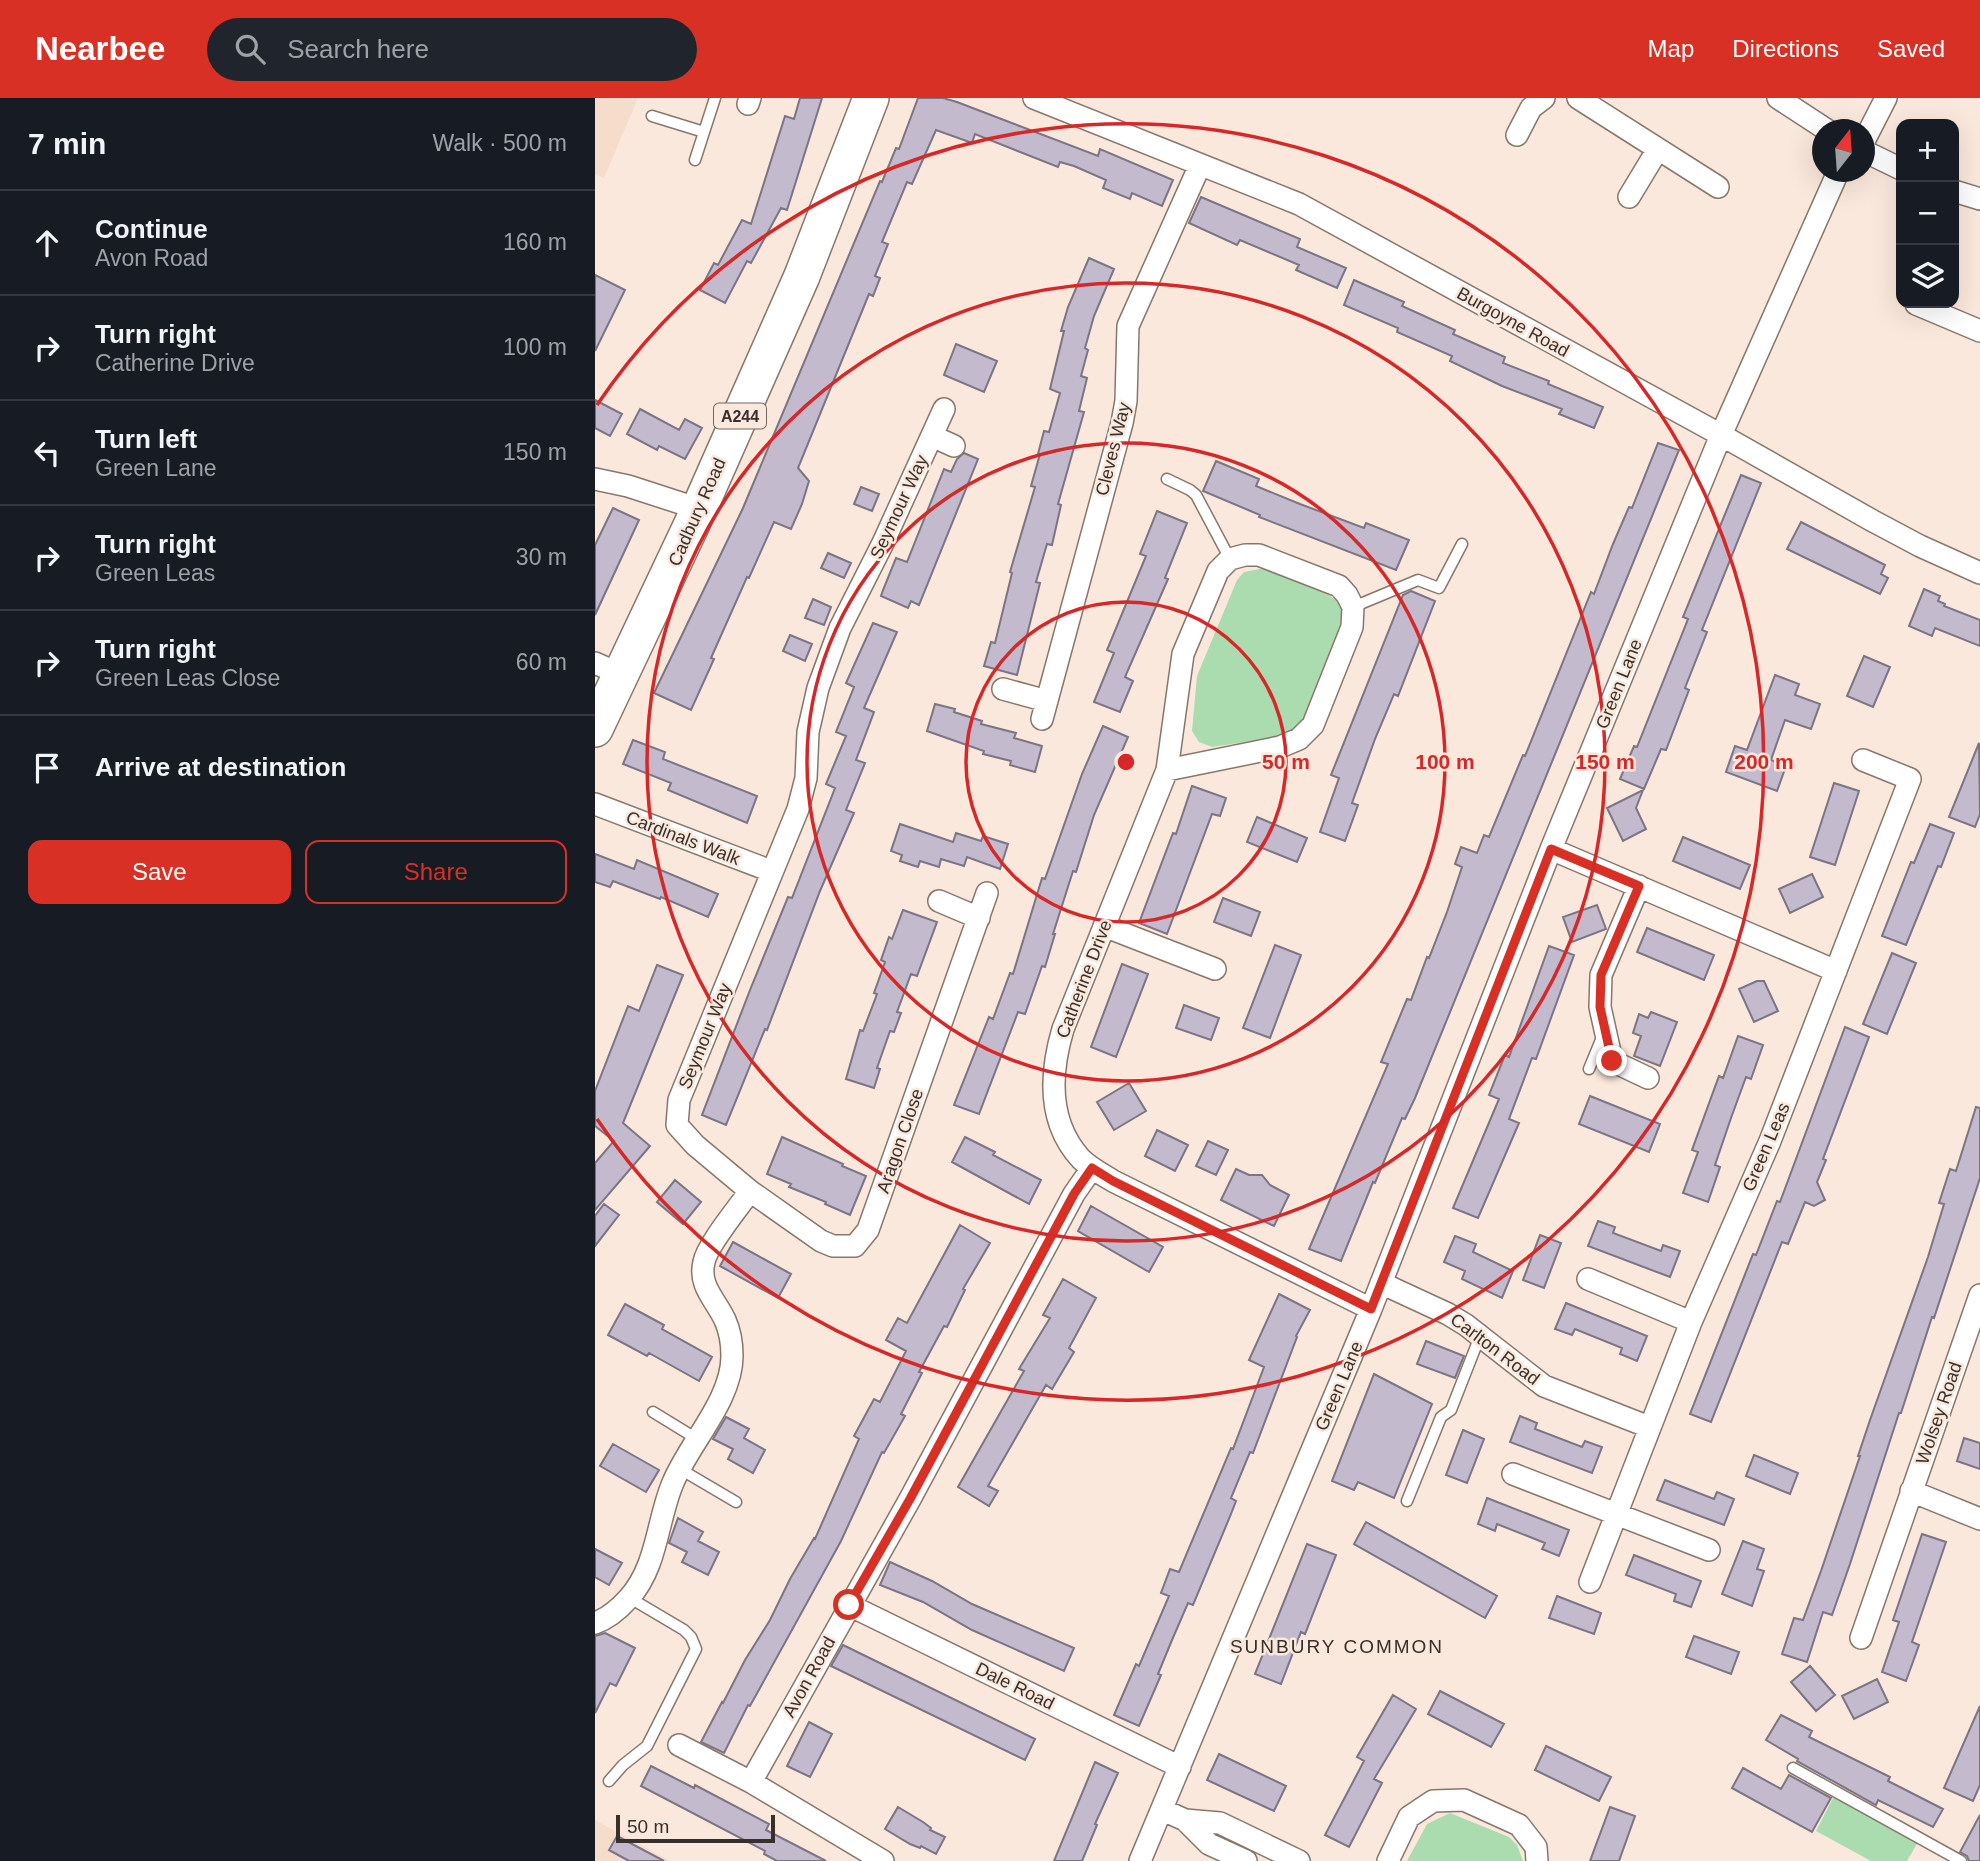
<!DOCTYPE html>
<meta charset="utf-8">
<style>
body{margin:0;font-family:Helvetica,sans-serif;background:#20242c;color:#f1f3f6}
.controls{position:absolute;right:21px;top:21px;display:grid;overflow:hidden;border-radius:14px;box-shadow:0 7px 28px #0002}
.controls button{width:63px;height:63px;display:grid;place-items:center;padding:0;border:0;border-bottom:2px solid #363941;background:#171b24;color:#f1f3f6;font:35px sans-serif}
.compass{position:absolute;left:1217px;top:21px;width:63px;height:63px;border-radius:50%;background:#171b24;box-shadow:0 7px 28px #0002;rotate:17deg}
.scale{position:absolute;left:21px;bottom:18px;width:159px;box-sizing:border-box;padding-left:7px;border:4px solid #37302b;border-top:0;font-size:19px;line-height:24px;white-space:nowrap;color:#37302b;-webkit-text-stroke:5px #fbe8dc;paint-order:stroke}
.stop{position:absolute;width:21px;height:21px;margin:-16px;border:5px solid #d93025;border-radius:50%;background:#fff}
.stop.end{background:#d93025;border-color:#fff;box-shadow:0 2px 7px #0008}
.list{margin:0;padding:0;list-style:none}
h2{display:flex;justify-content:space-between;align-items:center;height:91px;margin:0;padding:0 28px;font-size:30px}
h2 small{font-size:23px;font-weight:400;color:#9ea1a6}
.list li{display:grid;grid-template-columns:46px 1fr auto;gap:21px;align-items:center;box-sizing:border-box;height:105px;padding:0 28px;border-top:2px solid #363941}
.list b{display:block;font-size:26px;white-space:nowrap}
.list p{margin:0;font-size:23px;white-space:nowrap;color:#9ea1a6}
.list em{font-size:23px;font-style:normal;color:#9ea1a6}
.actions{display:flex;gap:14px;padding:21px 28px}
.actions a{flex:1;padding:16px 0;border:2px solid #d93025;border-radius:14px;text-align:center;font-size:24px;color:#d93025}
.actions .main{background:#d93025;color:#fff}
.icon{flex:none;width:38px;height:38px;fill:none;stroke:currentColor;stroke-width:2;stroke-linecap:round;stroke-linejoin:round}
.map{position:relative;flex:none;width:1385px;height:1763px;overflow:hidden}
header{display:flex;align-items:center;gap:42px;box-sizing:border-box;height:98px;padding:0 35px;background:#d93025;color:#fff}
header strong{font-size:33px}
nav{display:flex;gap:38px;margin-inline-start:auto;font-size:24px}
.search{width:490px;height:63px;background:#20242c;display:flex;align-items:center;gap:18px;box-sizing:border-box;padding:0 24px;border-radius:38px;color:#9ea1a6;font-size:26px}
main{display:flex}
aside{flex:1;background:#171b24}
.map>svg:first-child{display:block}
.built{fill:#f5dccb}
.green{fill:#aadcb0}
.building{fill:#c3bbcd;stroke:#7b7484;stroke-width:2}
.lines{fill:none;stroke-linecap:round;stroke-linejoin:round}
.service-casing{stroke:#87776b;stroke-width:13}
.minor-casing{stroke:#87776b;stroke-width:24}
.primary-casing{stroke:#87776b;stroke-width:38}
.service{stroke:#fff;stroke-width:10}
.minor{stroke:#fff;stroke-width:21}
.primary{stroke:#fff;stroke-width:35}
.route{stroke:#d93025;stroke-width:9}
.ring{fill:none;stroke:#d62828;stroke-width:3.5}
.labels{text-anchor:middle;dominant-baseline:central;stroke-width:5;stroke-linejoin:round;paint-order:stroke}
.shield{fill:#fbe8dc;stroke:#726760;stroke-width:2}
.shield-label{font-size:16px;font-weight:bold;fill:#37302b}
.street-label{font-size:18px;fill:#37302b;stroke:#fbe8dc}
.neighbourhood-label{font-size:19px;letter-spacing:2px;fill:#37302b;stroke:#fbe8dc}
.centre{fill:#d62828;stroke:#fbe8dc;stroke-width:3.5}
.ring-label{font-size:21px;text-anchor:middle;font-weight:bold;fill:#d62828;stroke:#fbe8dc;stroke-width:5;stroke-linejoin:round;paint-order:stroke}
</style>
<header>
<strong>Nearbee</strong>
<div class="search"><svg class="icon" aria-label="search" viewBox="0 0 24 24"><circle cx="10" cy="10" r="6"/><path d="M15 15l6 6"/></svg>Search here</div>
<nav><a>Map</a><a>Directions</a><a>Saved</a></nav>
</header>
<main>
<aside>
<h2>7 min<small>Walk · 500 m</small></h2>
<ul class="list">
<li><svg class="icon" aria-label="ahead" viewBox="0 0 24 24"><path d="M12 20V5M6 11l6-6 6 6"/></svg><div><b>Continue</b><p>Avon Road</p></div><em>160 m</em></li>
<li><svg class="icon" aria-label="right" viewBox="0 0 24 24"><path d="M7 20v-9h11M14 6l5 5-5 5"/></svg><div><b>Turn right</b><p>Catherine Drive</p></div><em>100 m</em></li>
<li><svg class="icon" aria-label="left" viewBox="0 0 24 24"><path d="M17 20v-9H6M10 6l-5 5 5 5"/></svg><div><b>Turn left</b><p>Green Lane</p></div><em>150 m</em></li>
<li><svg class="icon" aria-label="right" viewBox="0 0 24 24"><path d="M7 20v-9h11M14 6l5 5-5 5"/></svg><div><b>Turn right</b><p>Green Leas</p></div><em>30 m</em></li>
<li><svg class="icon" aria-label="right" viewBox="0 0 24 24"><path d="M7 20v-9h11M14 6l5 5-5 5"/></svg><div><b>Turn right</b><p>Green Leas Close</p></div><em>60 m</em></li>
<li><svg class="icon" aria-label="arrive" viewBox="0 0 24 24"><path d="M6 21V4h12l-3 4 3 4H6"/></svg><div><b>Arrive at destination</b></div></li>
</ul>
<div class="actions"><a class="main">Save</a><a>Share</a></div>
</aside>
<div class="map">
<svg width="1385" height="1763" viewBox="0 0 1385 1763">
<rect width="100%" height="100%" fill="#fbe8dc"/>
<path class="built" d="M0,0H43L9,80L0,76Z
M0,1722L75,1763H0Z"/>
<path class="green" d="M670,470C687,478 736,492 745,507C748,513 746,522 745,529L705,630L697,637L617,649L604,644L597,633L602,578L642,482L649,474Z
M1239,1698L1323,1744L1312,1763H1276L1221,1733Z
M855,1715L914,1739L922,1747L928,1763H812L832,1726Z"/>
<path class="building" d="M205,0H227L192,112L186,110L156,165L152,163L130,205L105,192L119,165L123,167L147,122L156,126L190,18L199,21Z
M323,0H348L362,4L503,58L505,51L578,82L567,108L537,95L535,101L508,90L511,82L479,68L465,64L463,69L380,36L377,45L341,32L317,86L312,84L287,144L293,146L280,178L285,180L278,198L274,196L203,370L214,383L207,406L196,431L179,424L154,480L152,479L116,560L119,561L96,612L59,595L148,410L285,83L287,84L301,50L304,51Z
M606,99L705,141L702,149L751,170L742,190L701,172L704,167L645,142L642,147L594,125Z
M494,160L519,171L499,218L490,250L493,252L486,278L492,280L484,313L489,314L463,406L466,407L457,447L452,446L441,484L445,485L422,577L389,568L396,544L400,545L417,475L415,474L440,389L436,388L445,356H443L449,333L454,334L465,295L455,291L469,233H466L473,209Z
M0,177L30,192L0,253Z
M759,182L809,204L807,208L860,232L858,236L910,259L908,265L954,283L953,286L1008,309L999,330L964,316L967,311L907,288L855,263L857,258L802,234L803,230L749,207Z
M361,246L402,263L389,294L349,277Z
M0,302L27,316L15,338L0,330Z
M45,311L84,332L90,321L107,330L90,361L64,348L62,352L32,336Z
M1063,345L1084,352L820,1000L810,1021L807,1020L780,1085L778,1084L746,1163L714,1151L793,966L786,964L812,901L816,902L832,859L834,860L852,814L867,769L860,766L866,749L882,755L889,737L894,739L928,657L930,658L996,494L999,496L1018,446L1034,409L1037,410Z
M369,355L383,361L324,507L316,503L313,510L286,498L288,492L301,460L312,464L349,371L356,374L362,361Z
M621,363L664,381L661,388L705,406L769,430L771,425L814,442L801,472L664,419L665,417L608,393Z
M1146,377L1166,385L1107,532L1112,534L1090,590L1094,592L1071,652L1066,651L1049,691L1025,681L1039,648L1042,649L1093,521L1088,519Z
M266,389L284,396L277,413L259,406Z
M18,410L44,422L0,517V447Z
M562,413L592,425L570,480L573,481L530,579L538,583L525,614L499,604L519,555L512,552L551,458L545,456Z
M1206,424L1290,467L1286,476L1293,480L1285,496L1192,451Z
M233,455L256,465L249,480L226,470Z
M1329,491L1345,498L1343,503L1350,506L1349,508L1385,522V548L1340,530L1337,538L1314,528Z
M816,493L840,503L803,598L799,596L780,641L757,705L763,707L750,743L725,734L744,680L736,677L808,497Z
M218,501L236,509L229,527L210,520Z
M278,525L302,534L269,610L279,614L261,662L270,665L251,712L259,715L225,793L172,932L170,931L131,1027L107,1017L155,892L193,799L197,800L240,690L231,686L251,638L241,634L259,589L251,585Z
M195,537L217,546L210,563L188,553Z
M1269,558L1295,569L1278,609L1252,598Z
M1180,577L1204,586L1200,597L1225,606L1216,631L1190,622L1176,662L1191,668L1182,693L1131,674L1140,648L1152,652Z
M340,606L360,611L359,614L387,623L386,626L421,635L419,640L447,648L440,674L415,667L416,663L388,656L389,653L332,633Z
M508,628L533,639L499,717L481,774L478,773L458,836H460L450,869L447,868L430,916L423,914L384,1016L359,1007L394,919L398,921L415,875L418,876L447,780L450,781L487,676Z
M38,642L70,654L68,661L162,698L152,725L73,692L76,685L28,666Z
M1384,645L1385,716L1380,729L1354,719Z
M1239,685L1264,693L1240,767L1215,759Z
M597,688L631,700L625,718L617,716L572,836L544,825L578,735L581,736Z
M1048,692L1041,710L1051,731L1028,743L1012,710Z
M662,719L712,740L702,764L652,744Z
M305,726L358,744L361,735L386,743L388,738L413,746L405,771L372,759L369,768L346,761L344,769L325,763L323,769L305,763L307,757L296,753Z
M1335,726L1359,735L1346,769L1343,768L1311,847L1287,838L1316,764L1319,765Z
M1088,739L1155,767L1145,791L1078,763Z
M0,756L39,771L42,762L123,796L113,819L66,799L65,801L18,783L15,789L0,784Z
M1217,776L1228,799L1195,815L1184,791Z
M628,800L665,814L656,838L619,824Z
M1002,807L1011,831L977,844L968,819Z
M308,812L342,824L322,878L316,876L302,914L306,915L299,934L295,933L282,970L285,971L279,990L251,981L265,932L268,933L282,896L279,895L290,864L286,862L294,839L297,841Z
M1052,830L1119,857L1109,882L1042,854Z
M680,847L706,857L675,940L648,930Z
M954,848L979,857L941,961L937,960L914,1021L924,1025L883,1120L858,1110L904,1001L894,997L910,957L914,959Z
M1297,855L1321,865L1292,936L1268,926Z
M527,866L553,876L521,959L496,949Z
M62,867L88,877L28,1025L55,1048L0,1112V1065L19,1043L0,1028V993L33,908L44,913Z
M1162,883H1169L1183,913L1159,924L1144,891Z
M589,907L624,920L616,942L581,930Z
M1056,914L1082,924L1065,968L1039,958L1046,938L1038,935L1044,916L1053,920Z
M1250,929L1274,939L1228,1061L1231,1062L1222,1084L1230,1102L1219,1108L1210,1104L1193,1146L1187,1144L1116,1324L1095,1316L1158,1156L1161,1157L1182,1103L1185,1104Z
M1143,938L1168,947L1156,981L1151,979L1136,1020L1120,1067L1125,1069L1113,1104L1088,1095L1103,1054L1097,1052L1124,978L1128,980Z
M534,985L551,1013L519,1032L502,1004Z
M995,998L1065,1026L1054,1054L984,1026Z
M1381,1009L1385,1010V1080L1339,1220L1337,1219L1306,1315H1304L1255,1466L1237,1517L1228,1514L1212,1564L1187,1556L1199,1520L1208,1522L1226,1473L1265,1358H1263L1275,1322L1333,1159L1349,1106L1344,1105L1355,1071L1361,1073Z
M562,1032L593,1047L580,1073L550,1058Z
M187,1039L248,1066L247,1068L271,1078L255,1117L230,1106L231,1104L194,1089L196,1086L172,1076Z
M370,1039L400,1054L398,1057L446,1082L434,1106L357,1064Z
M613,1043L633,1052L621,1077L601,1068Z
M641,1071L654,1077H667L675,1087L694,1097L679,1128L626,1102Z
M80,1082L106,1104L88,1126L62,1104Z
M9,1106L24,1117L0,1148V1118Z
M496,1108L568,1149L554,1174L483,1133Z
M1003,1123L1020,1129L1018,1135L1066,1153L1068,1147L1085,1153L1075,1179L993,1148Z
M365,1127L395,1145L368,1191L370,1192L352,1229L349,1228L324,1274L327,1275L306,1316L310,1318L289,1355L287,1354L246,1443L155,1608L153,1607L129,1655L106,1644L127,1604L128,1605L150,1562L175,1522L195,1481L219,1440L220,1441L264,1341L259,1338L279,1301L285,1304L311,1253L291,1242L303,1220L312,1225Z
M945,1137L966,1145L949,1190L928,1182Z
M860,1138L881,1146L878,1154L918,1173L907,1200L867,1181L870,1173L849,1164Z
M138,1144L196,1176L183,1200L125,1168Z
M468,1181L501,1200L474,1250L479,1254L457,1291L451,1287L393,1388L403,1393L394,1408L363,1389L429,1273L424,1271L455,1220L448,1217Z
M684,1196L715,1212L701,1238L702,1239L658,1355L655,1354L636,1400L641,1403L636,1416L598,1507L593,1505L577,1542L563,1576L566,1577L544,1628L519,1617L541,1566L544,1568L574,1498L566,1495L575,1471L584,1474L636,1350L638,1351L669,1269L654,1262Z
M971,1205L1052,1238L1042,1263L1025,1256L1027,1250L980,1231L977,1237L960,1231Z
M30,1206L69,1227L67,1231L117,1259L104,1283L54,1255L52,1258L13,1237Z
M831,1243L869,1258L860,1280L822,1266Z
M779,1276L837,1306L799,1400L763,1384L759,1392L737,1383Z
M925,1318L942,1325L940,1331L987,1349L990,1343L1007,1349L997,1375L915,1344Z
M131,1319L154,1331L149,1340L170,1352L158,1375L133,1361L138,1351L118,1341Z
M868,1332L889,1341L872,1385L851,1377Z
M1369,1340L1385,1345V1371L1362,1363Z
M18,1346L64,1372L51,1394L5,1368Z
M1159,1357L1203,1375L1195,1396L1151,1378Z
M1070,1382L1119,1401L1122,1394L1139,1401L1129,1427L1062,1402Z
M892,1400L974,1432L964,1458L947,1451L950,1445L902,1426L900,1433L883,1426Z
M83,1420L108,1434L103,1443L124,1454L113,1477L87,1464L92,1454L74,1445Z
M771,1424L902,1498L890,1520L759,1446Z
M1327,1436L1351,1444L1317,1544L1324,1547L1311,1583L1287,1574L1304,1524L1298,1522Z
M1148,1443L1169,1451L1162,1471L1169,1473L1157,1508L1127,1496Z
M712,1446L741,1457L710,1536L706,1534L686,1586L660,1576Z
M0,1451L27,1465L14,1487L0,1479Z
M1039,1457L1106,1483L1096,1509L1079,1503L1081,1496L1031,1477Z
M295,1464L337,1483L377,1506L479,1550L469,1573L377,1532L328,1504L285,1487Z
M962,1498L1006,1515L999,1536L954,1520Z
M10,1535L40,1550L21,1588L15,1585L0,1615V1538Z
M1099,1538L1144,1554L1136,1576L1091,1559Z
M248,1547L440,1641L430,1662L236,1568Z
M1215,1568L1240,1597L1221,1613L1196,1584Z
M1282,1581L1293,1604L1259,1621L1247,1598Z
M845,1593L909,1626L896,1649L833,1616Z
M798,1597L821,1611L779,1681L787,1685L754,1749L730,1737L769,1663L762,1659Z
M1385,1608V1687L1378,1703L1349,1690Z
M1186,1617L1217,1633L1214,1639L1295,1679L1293,1683L1348,1711L1338,1729L1283,1702L1281,1707L1202,1663L1203,1661L1171,1642Z
M214,1624L237,1636L215,1679L192,1668Z
M951,1648L1016,1679L1004,1703L940,1672Z
M624,1656L691,1688L679,1713L612,1682Z
M500,1664L523,1675L500,1726L502,1727L487,1763H459Z
M56,1668L99,1690L100,1687L174,1726L171,1732L231,1763H182L169,1756L170,1753L46,1688Z
M1148,1670L1186,1691L1194,1677L1236,1700L1217,1734L1137,1690Z
M303,1709L328,1724L336,1730L335,1732L350,1739L341,1756L326,1748L325,1750L315,1746L290,1731Z
M1015,1709L1040,1718L1024,1763H995Z
M1385,1717V1763H1374L1372,1758L1365,1754Z
M22,1738L69,1763H34L14,1752Z"/>
<g class="lines">
<g class="service-casing">
<path id="service" d="M57,18L109,34
M100,62L120,0
M572,381L595,392L601,397L635,461
M758,509L823,482L844,490L867,446
M994,971L1008,937
M58,1314L102,1341
M85,1371L141,1404
M812,1403L846,1319L856,1312L885,1238
M1198,1670L1366,1763
M14,1683L28,1667L52,1648L101,1551L96,1539L89,1532L35,1500"/>
</g>
<g class="minor-casing">
<path id="minor" d="M439,0L704,106L1126,337L1278,423L1325,448L1385,475
M983,0L1123,89
M1183,0L1232,32
M153,6L155,0
M922,37L936,10L949,0
M1269,43L1291,0
M1269,53L1306,71
M1359,93L1385,101
M1034,99L1063,51
M1321,206L1385,233
M337,338L359,348
M0,381L33,388L104,411
M0,565L27,577
M408,591L452,603
M447,621L527,325L531,303L533,228L605,67
M572,672L685,649L704,641L718,627L757,529L758,509L752,497L744,488L664,457H650L635,461L623,473L588,556L572,672L468,931C455,975 452,1024 486,1061C495,1070 507,1076 518,1083L776,1211
M0,706L176,773
M956,751L1241,873
M1044,788L1006,877L1005,909L1017,963L1053,980
M344,803L384,820
M509,828L620,871
M155,1093L226,1143L238,1148H260L273,1132L392,795
M993,1181L1096,1224
M786,1185L853,1216L871,1227L949,1288L1054,1329
M918,1376L1114,1452
M1316,1393L1385,1421
M995,1484L1096,1224L1175,1043L1315,681L1268,662
M254,1507L585,1669
M0,1525C12,1521 25,1510 34,1500C62,1469 62,1424 77,1387C93,1346 137,1303 137,1258C137,1246 135,1233 130,1222C121,1202 103,1188 109,1164C112,1147 144,1109 155,1093L100,1047L82,1027L84,1002L203,711L211,680L213,634L223,590L245,530L288,445L349,311
M1266,1540L1385,1197
M84,1647L156,1684L288,1763
M156,1684L315,1401L479,1096L497,1070
M568,1712L590,1722L625,1725L704,1763
M590,1722L614,1746L651,1763
M545,1763L776,1211L956,751L1126,337L1243,74
M793,1763L814,1719L838,1703L869,1702L924,1727L941,1749L942,1763"/>
</g>
<g class="primary-casing">
<path id="primary" d="M0,631L104,411L207,178L276,0"/>
</g>
<use href="#service" class="service"/>
<use href="#minor" class="minor"/>
<use href="#primary" class="primary"/>
</g>
<g class="lines">
<path class="route" d="M254,1507L315,1401L479,1096L497,1070L518,1083L776,1211L956,751L1044,788L1006,877L1005,909L1017,963"/>
</g>
<g class="ring">
<circle cx="531" cy="664" r="160"/>
<circle cx="531" cy="664" r="319"/>
<circle cx="531" cy="664" r="479"/>
<path d="M2 307A638 638 0 1 1 2 1021"/>
</g>
<g class="labels">
<rect class="shield" x="119" y="305.5" width="52" height="25" rx="5"/>
<g class="shield-label">
<text x="145" y="318">A244</text>
</g>
<g class="street-label">
<text transform="translate(918 224) rotate(29)">Burgoyne Road</text>
<text transform="translate(518 351) rotate(-76)">Cleves Way</text>
<text transform="translate(304 409) rotate(-65)">Seymour Way</text>
<text transform="translate(102 414) rotate(-66)">Cadbury Road</text>
<text transform="translate(1024 586) rotate(-68)">Green Lane</text>
<text transform="translate(88 740) rotate(21)">Cardinals Walk</text>
<text transform="translate(489 881) rotate(-69)">Catherine Drive</text>
<text transform="translate(110 938) rotate(-68)">Seymour Way</text>
<text transform="translate(305 1043) rotate(-71)">Aragon Close</text>
<text transform="translate(1171 1049) rotate(-67)">Green Leas</text>
<text transform="translate(900 1251) rotate(37)">Carlton Road</text>
<text transform="translate(744 1288) rotate(-67)">Green Lane</text>
<text transform="translate(1344 1315) rotate(-71)">Wolsey Road</text>
<text transform="translate(214 1579) rotate(-61)">Avon Road</text>
<text transform="translate(420 1588) rotate(26)">Dale Road</text>
</g>
<g class="neighbourhood-label">
<text x="742" y="1548">SUNBURY COMMON</text>
</g>
</g>
<circle cx="531" cy="664" r="10" class="centre"/>
<g class="ring-label">
<text x="691" y="671">50 m</text>
<text x="850" y="671">100 m</text>
<text x="1010" y="671">150 m</text>
<text x="1169" y="671">200 m</text>
</g>
</svg>
<div class="controls">
<button>+</button>
<button>−</button>
<button><svg class="icon" aria-label="layers" viewBox="0 0 24 24"><path d="M12 4l9 5-9 5-9-5zM3 14l9 5 9-5"/></svg></button>
</div>
<svg class="compass" viewBox="-18 -18 36 36"><path d="M0-13l5 13h-10z" fill="#e53935"/><path d="M0 13l5-13h-10z" fill="#9ea1a6"/></svg>
<div class="scale">50 m</div>
<div class="stop" style="left:254px;top:1507px"></div>
<div class="stop end" style="left:1017px;top:963px"></div>
</div>
</main>
